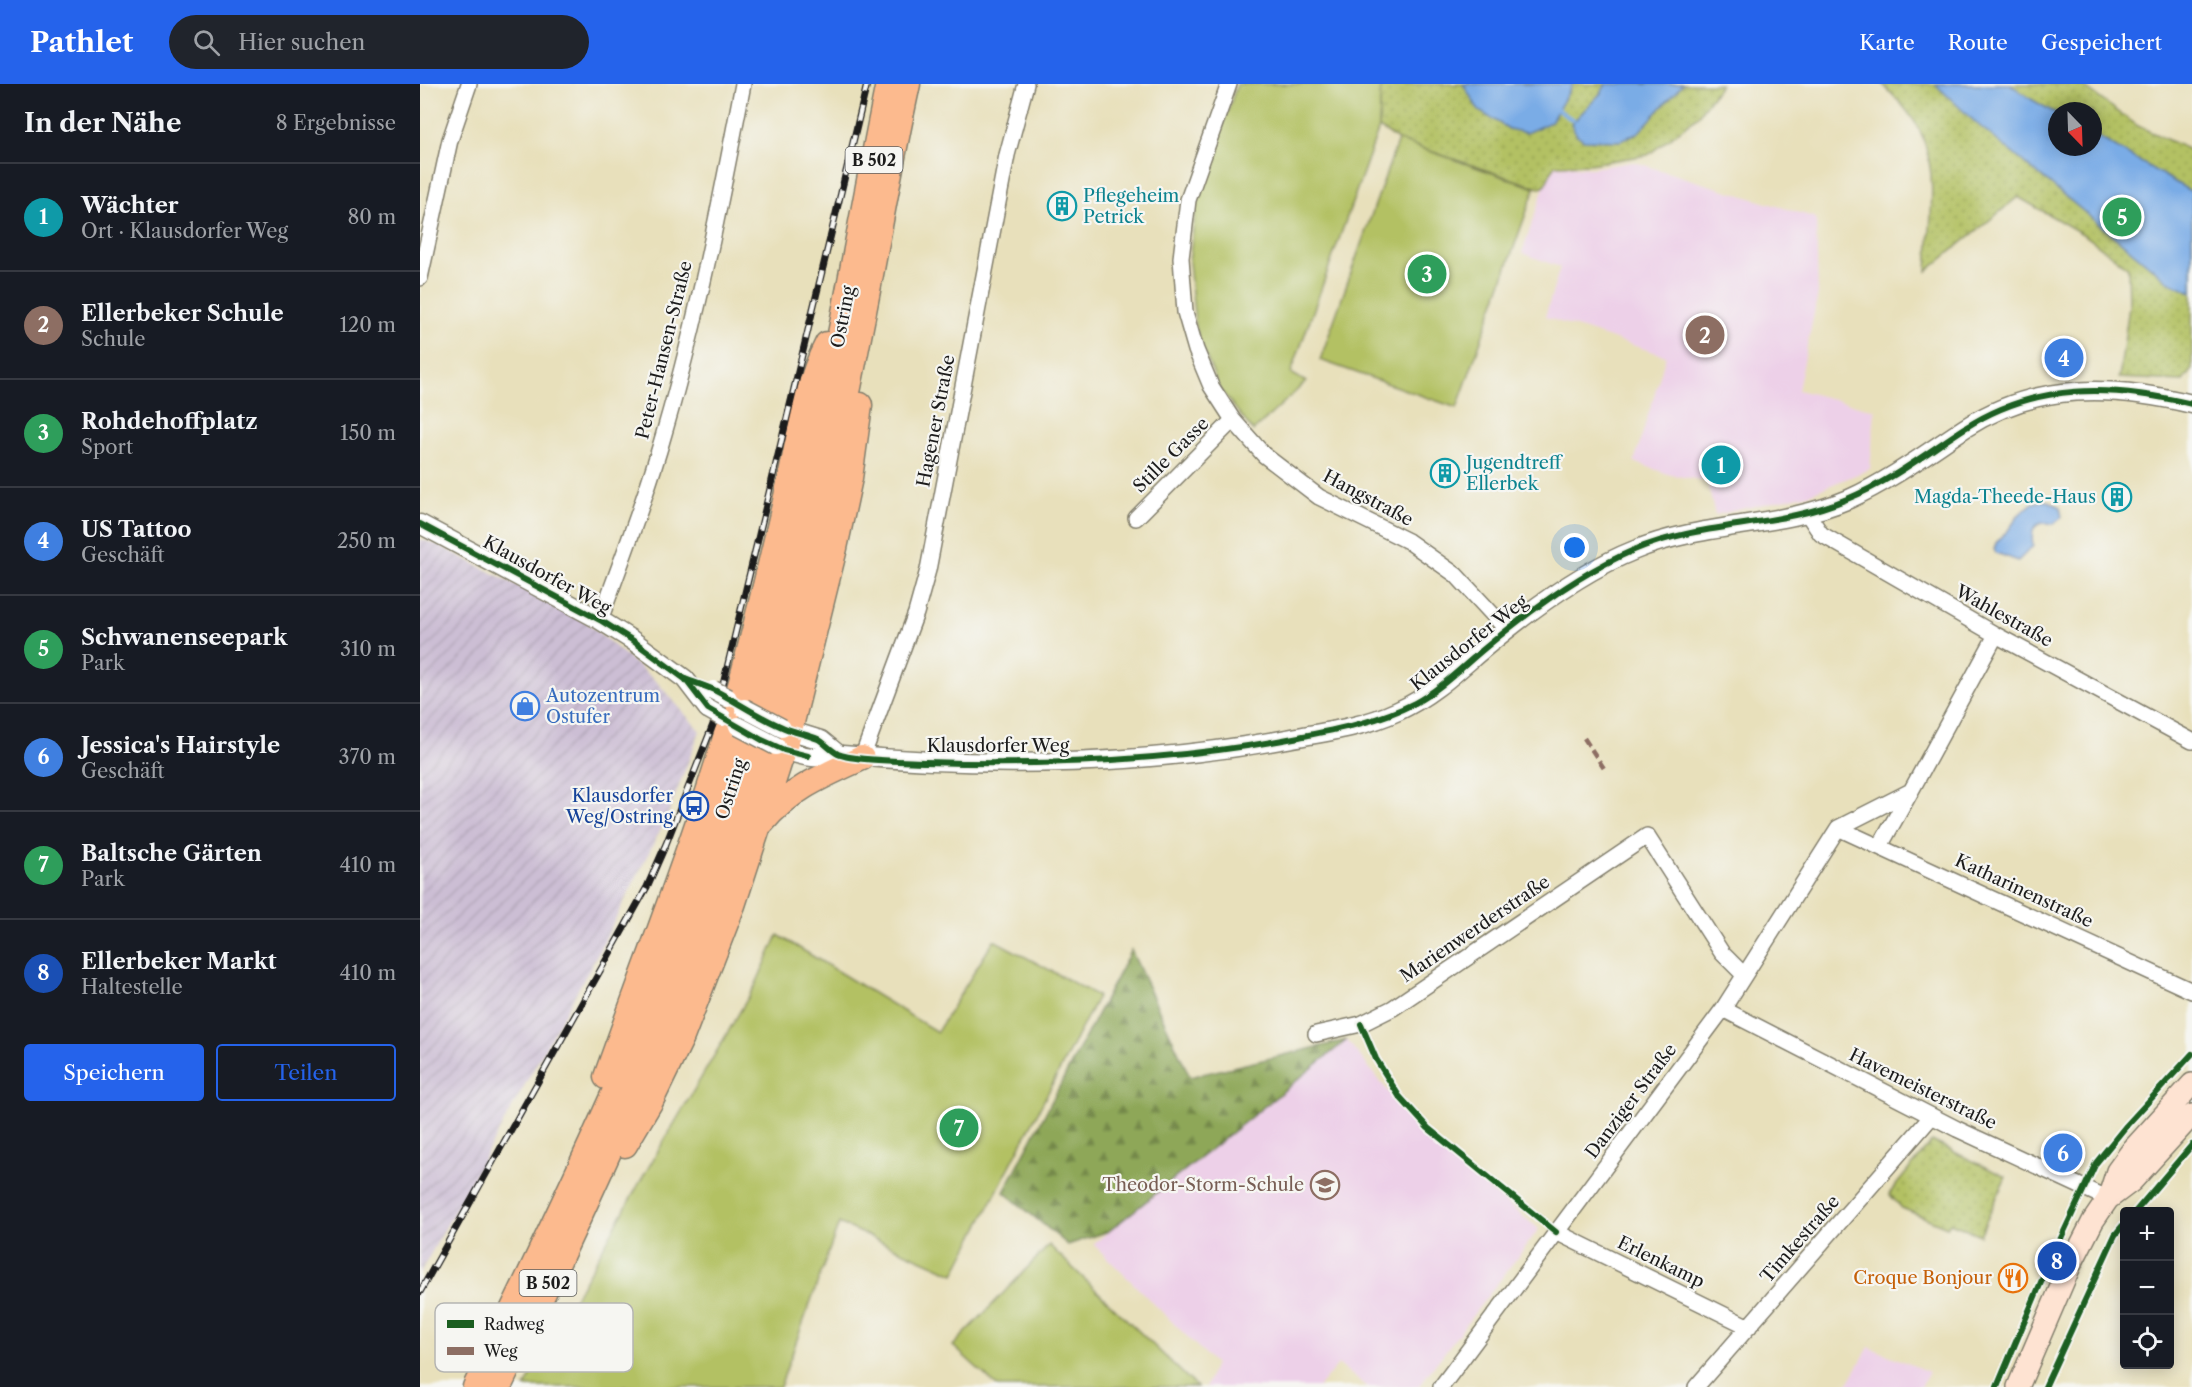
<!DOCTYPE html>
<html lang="de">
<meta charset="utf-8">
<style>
body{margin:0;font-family:"Libre Caslon Text",serif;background:#20242c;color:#f1f3f6}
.controls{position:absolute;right:18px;bottom:18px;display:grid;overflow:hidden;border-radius:6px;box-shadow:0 3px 15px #0003}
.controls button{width:54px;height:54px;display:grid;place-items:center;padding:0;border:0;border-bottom:2px solid #363941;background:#171b24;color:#f1f3f6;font:30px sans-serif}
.compass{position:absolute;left:1628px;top:18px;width:54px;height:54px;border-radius:50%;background:#171b24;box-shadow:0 3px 15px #0003;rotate:157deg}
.you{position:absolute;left:1155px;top:464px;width:21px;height:21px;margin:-15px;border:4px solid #fff;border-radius:50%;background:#1a73e8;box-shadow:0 0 0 9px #1a73e833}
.badge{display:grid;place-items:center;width:39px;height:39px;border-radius:50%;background:#2563eb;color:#fff;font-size:20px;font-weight:700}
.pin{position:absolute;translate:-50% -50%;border:3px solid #fff;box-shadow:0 2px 6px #0006}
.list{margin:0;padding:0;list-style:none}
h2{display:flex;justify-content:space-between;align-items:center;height:78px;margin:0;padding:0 24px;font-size:26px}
h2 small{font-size:20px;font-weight:400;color:#9ea1a6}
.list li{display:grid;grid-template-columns:39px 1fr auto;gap:18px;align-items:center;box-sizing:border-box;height:108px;padding:0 24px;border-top:2px solid #363941}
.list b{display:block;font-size:22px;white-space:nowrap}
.list p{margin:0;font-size:20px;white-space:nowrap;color:#9ea1a6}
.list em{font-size:20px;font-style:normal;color:#9ea1a6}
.actions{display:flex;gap:12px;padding:18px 24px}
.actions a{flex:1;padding:14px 0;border:2px solid #2563eb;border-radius:6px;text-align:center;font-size:21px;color:#2563eb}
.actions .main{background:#2563eb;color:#fff}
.icon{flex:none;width:33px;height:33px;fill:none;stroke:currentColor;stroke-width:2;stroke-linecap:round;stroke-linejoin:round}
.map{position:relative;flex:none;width:1772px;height:1303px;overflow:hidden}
header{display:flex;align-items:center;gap:36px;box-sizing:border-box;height:84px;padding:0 30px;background:#2563eb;color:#fff}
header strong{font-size:28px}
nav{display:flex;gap:33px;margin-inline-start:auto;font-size:21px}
.search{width:420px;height:54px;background:#20242c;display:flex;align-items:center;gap:15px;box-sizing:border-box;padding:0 21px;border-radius:33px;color:#9ea1a6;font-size:22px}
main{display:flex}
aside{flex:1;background:#171b24}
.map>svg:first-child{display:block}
.built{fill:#edd0e8}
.industrial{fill:url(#industrial-furrows)}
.green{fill:#b3c163;stroke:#686e40;stroke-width:1.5}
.forest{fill:url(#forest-firs);stroke:#55623a;stroke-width:1.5}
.park{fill:url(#park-dots);stroke:#686e40;stroke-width:1.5;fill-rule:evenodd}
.water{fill:#7aace6;stroke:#4b6481;stroke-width:1.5}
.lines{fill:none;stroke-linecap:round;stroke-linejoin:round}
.stream{stroke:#7aace6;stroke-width:4.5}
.minor-casing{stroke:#827e6c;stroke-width:18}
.tertiary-casing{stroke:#827e6c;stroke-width:21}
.secondary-casing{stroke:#827e6c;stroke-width:24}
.trunk-casing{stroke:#827e6c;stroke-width:27}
.minor{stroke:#fff;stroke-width:15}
.tertiary{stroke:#fff;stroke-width:18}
.secondary{stroke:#fee3d2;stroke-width:21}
.trunk{stroke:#fcba8e;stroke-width:24}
.rail-casing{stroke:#1c1c1c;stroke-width:7}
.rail{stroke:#f6f6f2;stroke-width:4.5;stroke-dasharray:14;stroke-linecap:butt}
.tertiary-bridge-casing{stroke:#827e6c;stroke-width:21;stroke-linecap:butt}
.tertiary-bridge{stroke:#fff;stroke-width:18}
.quiet{stroke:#8d6e63;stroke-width:4.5;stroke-dasharray:9 4.5;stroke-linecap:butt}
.cycleway-casing{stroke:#f6f6f2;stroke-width:10}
.cycleway{stroke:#1b5e20;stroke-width:6}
.labels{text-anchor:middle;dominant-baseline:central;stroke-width:4.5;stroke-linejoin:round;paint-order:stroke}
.shield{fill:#f6f6f2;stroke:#5d5d5c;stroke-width:1.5}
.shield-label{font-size:16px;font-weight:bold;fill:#1c1c1c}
.culture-label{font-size:18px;fill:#0d838f;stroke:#f6f6f2;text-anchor:start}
.street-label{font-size:18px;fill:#1c1c1c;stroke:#f6f6f2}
.shop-label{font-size:18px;fill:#366cbe;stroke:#f6f6f2;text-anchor:start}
.transit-label{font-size:18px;fill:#164399;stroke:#f6f6f2;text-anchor:end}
.education-label{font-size:18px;fill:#785e54;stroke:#f6f6f2;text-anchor:end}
.food-label{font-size:18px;fill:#c56008;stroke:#f6f6f2;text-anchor:end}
.key{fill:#f6f6f2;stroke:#b5b5b2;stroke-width:1.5}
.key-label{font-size:16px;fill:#1c1c1c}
</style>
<header>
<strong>Pathlet</strong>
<div class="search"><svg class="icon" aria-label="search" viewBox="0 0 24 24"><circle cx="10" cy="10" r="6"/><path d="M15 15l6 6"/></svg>Hier suchen</div>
<nav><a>Karte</a><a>Route</a><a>Gespeichert</a></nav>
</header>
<main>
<aside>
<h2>In der Nähe<small>8 Ergebnisse</small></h2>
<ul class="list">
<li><span class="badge" style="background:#0f9aa8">1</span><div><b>Wächter</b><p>Ort · Klausdorfer Weg</p></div><em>80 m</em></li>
<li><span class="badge" style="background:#8d6e63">2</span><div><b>Ellerbeker Schule</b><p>Schule</p></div><em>120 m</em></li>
<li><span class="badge" style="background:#2e9e5b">3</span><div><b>Rohdehoffplatz</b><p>Sport</p></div><em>150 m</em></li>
<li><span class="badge" style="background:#3f7fe0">4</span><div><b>US Tattoo</b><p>Geschäft</p></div><em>250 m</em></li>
<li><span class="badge" style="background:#2e9e5b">5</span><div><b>Schwanenseepark</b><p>Park</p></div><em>310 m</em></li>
<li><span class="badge" style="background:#3f7fe0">6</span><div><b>Jessica's Hairstyle</b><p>Geschäft</p></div><em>370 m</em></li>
<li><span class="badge" style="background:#2e9e5b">7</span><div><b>Baltsche Gärten</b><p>Park</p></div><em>410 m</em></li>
<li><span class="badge" style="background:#1a4fb4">8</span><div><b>Ellerbeker Markt</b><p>Haltestelle</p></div><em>410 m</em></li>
</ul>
<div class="actions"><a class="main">Speichern</a><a>Teilen</a></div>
</aside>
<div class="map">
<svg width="1772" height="1303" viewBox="0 0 1772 1303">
<defs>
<pattern id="industrial-furrows" width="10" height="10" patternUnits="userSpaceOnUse" patternTransform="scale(1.5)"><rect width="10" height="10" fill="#ccbed4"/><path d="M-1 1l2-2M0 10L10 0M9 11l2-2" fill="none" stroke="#afa3b5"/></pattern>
<pattern id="forest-firs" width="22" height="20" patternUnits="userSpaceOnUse" patternTransform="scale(1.5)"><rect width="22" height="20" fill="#8ea759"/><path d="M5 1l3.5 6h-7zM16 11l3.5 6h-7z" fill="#738749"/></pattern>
<pattern id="park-dots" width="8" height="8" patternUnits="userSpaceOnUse" patternTransform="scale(1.5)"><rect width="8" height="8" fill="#b3c163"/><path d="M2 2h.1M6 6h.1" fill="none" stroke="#99a555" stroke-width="1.8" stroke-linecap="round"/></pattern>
</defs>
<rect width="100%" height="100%" fill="#f6f6f2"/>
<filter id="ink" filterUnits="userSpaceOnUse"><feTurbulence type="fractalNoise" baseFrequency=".0167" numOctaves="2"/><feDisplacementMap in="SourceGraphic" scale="12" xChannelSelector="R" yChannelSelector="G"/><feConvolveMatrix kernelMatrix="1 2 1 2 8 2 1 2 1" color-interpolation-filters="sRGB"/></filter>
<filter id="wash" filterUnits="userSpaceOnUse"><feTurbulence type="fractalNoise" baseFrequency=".008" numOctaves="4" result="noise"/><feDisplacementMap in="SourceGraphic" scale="24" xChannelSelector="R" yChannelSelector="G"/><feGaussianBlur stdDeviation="1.35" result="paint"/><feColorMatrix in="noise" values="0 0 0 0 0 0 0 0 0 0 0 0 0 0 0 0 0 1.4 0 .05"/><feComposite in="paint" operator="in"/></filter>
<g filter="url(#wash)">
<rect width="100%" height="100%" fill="#e8e0bb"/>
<path class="built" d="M1214,78L1396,134L1398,210L1378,306L1455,326L1450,385L1389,410L1295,431L1287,397L1251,391L1214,378L1246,272L1125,233L1140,183L1102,169L1124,103L1136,82L1171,84Z
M927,956L1007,1056L1119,1145L998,1303H947L918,1280L899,1303H786L795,1280L673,1160Z
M1449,1263L1509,1288L1501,1303H1426Z"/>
<path class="industrial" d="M0,455L18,461L163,535L237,598L280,647L247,733L175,875L0,1189Z"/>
<path class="green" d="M817,0H961L959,44L871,289L886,298L833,347L799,304L779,255L775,240L769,178L776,121Z
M978,56L1115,104L1037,324L900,276Z
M358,851L517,948L574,856L678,912L534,1190L419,1139L360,1303H105L221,1096L335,902Z
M629,1161L777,1303H578L533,1262Z"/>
<path class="forest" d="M711,866L770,993L927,956L689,1147L648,1161L584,1108Z"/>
<path class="park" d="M961,0H1301L1277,33L1228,71L1169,80L1135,81L1124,103L1119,104L978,56L959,44Z
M1462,0H1660L1718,42L1772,67V285L1763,297L1699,294L1709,222L1708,184L1666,152L1598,113L1507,187C1509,143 1519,93 1502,52C1494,32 1477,15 1462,0ZM1637,27H1673V63H1637Z
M1512,1057L1586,1093L1560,1151L1530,1139L1527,1143L1482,1124L1469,1110Z"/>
<path class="water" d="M1043,0H1153L1131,38L1106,49L1089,45L1059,27Z
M1186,0H1263L1219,48L1200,57L1164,56L1157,51L1151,40L1181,9Z
M1515,0H1590L1611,15L1637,30V63H1673V50L1772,108V208L1748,197L1556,39Z
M1621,417H1629L1640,423L1642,433L1634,440C1615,436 1610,444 1613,462L1598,477L1576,469L1574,465L1576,459L1591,443L1596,433L1613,419Z"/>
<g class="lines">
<path class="stream" d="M1138,26L1153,36"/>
</g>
</g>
<g filter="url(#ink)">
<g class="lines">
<g class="minor-casing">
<path id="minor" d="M809,0L768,116L761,174L765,228L776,266L791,302L813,336L844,371L899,413L988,457L1036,491L1087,546
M0,194L30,56L49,0
M1387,429L1401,450L1576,551L1772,657
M716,434L813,336
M180,536C203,473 227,410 245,346C278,233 301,116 323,0
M442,674L496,529L508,486L587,71L606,0
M1418,744L1772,907
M1418,744L1491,707L1576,551
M1460,762L1491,707
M1303,925L1537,1045L1688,1115
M896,950L941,940L973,924L1227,752L1302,869L1324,891
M1136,1148L1329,1243
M1021,1303L1303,925L1418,744
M1276,1303L1512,1032"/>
</g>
<g class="tertiary-casing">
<path id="tertiary" d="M0,440L180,536L212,556L265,595L288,625
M362,644L401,656L418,670
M356,662C367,667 380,672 392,673C402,674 412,670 422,671C568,684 716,682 861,656C900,649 942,644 978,627C1011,612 1036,588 1063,565C1106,529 1164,486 1215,466C1283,438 1361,444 1429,415C1471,396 1507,369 1545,344C1616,298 1693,301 1772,320"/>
</g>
<g class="secondary-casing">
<path id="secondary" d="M1688,1115L1712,1097L1772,1031
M1598,1303L1650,1182L1673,1137L1688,1115L1697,1087L1713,1065L1772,1000"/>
</g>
<g class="trunk-casing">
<path id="trunk" d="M343,738C370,705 405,691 442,674
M186,993C233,860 286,730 322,594C339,529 354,465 369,400C379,354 385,302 407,260
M205,1061L231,1017L262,953L313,821L358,683L370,646L415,464L430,394L440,321
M55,1303C155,1098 254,893 322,674C389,454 422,225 468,0
M79,1303C167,1119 255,933 320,739C377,569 412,392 446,217C460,144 472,72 488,0"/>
</g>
<use href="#minor" class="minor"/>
<use href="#tertiary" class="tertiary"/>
<use href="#secondary" class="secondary"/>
<use href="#trunk" class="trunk"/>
<g class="rail-casing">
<path id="rail" d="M0,1208L227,803L246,760L294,638L447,0"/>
</g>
<use href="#rail" class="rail"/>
<g class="tertiary-bridge-casing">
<path id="tertiary-bridge" d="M293,606L308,614
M324,624L362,644
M288,625L302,633
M318,642L356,662"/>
</g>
<use href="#tertiary-bridge" class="tertiary-bridge"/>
<path class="quiet" d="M1164,654L1185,686"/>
<g class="cycleway-casing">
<path id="cycleway" d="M0,440L180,536L212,556L265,595L288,625L342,656L364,666L388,672
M265,595C275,599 286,602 296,607C317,618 337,632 360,642C372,648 386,650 398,655C405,659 410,666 418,670C434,677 487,677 506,678C630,682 757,677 879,653C919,645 958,638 995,619C1021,605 1042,583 1065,564C1108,528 1162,488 1214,466C1282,437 1359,444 1427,415C1470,398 1506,369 1545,344C1616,298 1693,301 1772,320
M941,940L956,975L979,1012L1008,1044L1136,1148
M1715,1128L1772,1061
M1577,1303L1627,1184L1676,1079L1706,1042L1772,970
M1625,1303L1695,1151L1704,1140"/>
</g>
<use href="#cycleway" class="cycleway"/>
</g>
</g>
<defs>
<g id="building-ring" transform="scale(1.5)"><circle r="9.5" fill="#f6f6f2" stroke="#0f9aa8" stroke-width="1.5"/><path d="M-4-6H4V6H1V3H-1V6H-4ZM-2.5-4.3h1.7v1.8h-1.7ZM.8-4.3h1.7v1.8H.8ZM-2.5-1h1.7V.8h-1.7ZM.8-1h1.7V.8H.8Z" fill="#0f9aa8"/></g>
<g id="shop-ring" transform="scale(1.5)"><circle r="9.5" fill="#f6f6f2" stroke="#3f7fe0" stroke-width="1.5"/><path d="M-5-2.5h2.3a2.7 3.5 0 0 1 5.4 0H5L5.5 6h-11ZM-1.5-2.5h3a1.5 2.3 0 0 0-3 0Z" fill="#3f7fe0"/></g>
<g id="bus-ring" transform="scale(1.5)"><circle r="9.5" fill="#f6f6f2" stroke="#1a4fb4" stroke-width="1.5"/><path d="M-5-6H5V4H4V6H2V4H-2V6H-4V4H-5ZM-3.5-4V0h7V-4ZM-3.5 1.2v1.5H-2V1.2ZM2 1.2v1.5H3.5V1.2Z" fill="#1a4fb4"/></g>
<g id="school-ring" transform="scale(1.5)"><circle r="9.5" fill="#f6f6f2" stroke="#8d6e63" stroke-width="1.5"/><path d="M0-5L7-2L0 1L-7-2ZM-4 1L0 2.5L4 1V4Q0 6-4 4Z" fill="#8d6e63"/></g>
<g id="restaurant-ring" transform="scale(1.5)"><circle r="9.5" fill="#f6f6f2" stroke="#e8710a" stroke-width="1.5"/><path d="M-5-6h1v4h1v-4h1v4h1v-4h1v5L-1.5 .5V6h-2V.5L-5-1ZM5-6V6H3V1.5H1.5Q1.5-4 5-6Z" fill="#e8710a"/></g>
</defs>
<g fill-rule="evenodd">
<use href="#building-ring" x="642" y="122"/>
<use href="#building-ring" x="1025" y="389"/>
<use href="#building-ring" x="1697" y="413"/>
<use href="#shop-ring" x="105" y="622"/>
<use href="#bus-ring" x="274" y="722"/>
<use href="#school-ring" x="905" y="1101"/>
<use href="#restaurant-ring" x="1593" y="1194"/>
</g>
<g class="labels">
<g class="shield">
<rect x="425.5" y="63" width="57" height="26" rx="4.5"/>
<rect x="99.5" y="1186" width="57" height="26" rx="4.5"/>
</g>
<g class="shield-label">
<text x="454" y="76">B 502</text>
<text x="128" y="1199">B 502</text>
</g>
<g class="culture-label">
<text x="663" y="112">Pflegeheim<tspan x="663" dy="21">Petrick</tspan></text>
<text x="1046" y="379">Jugendtreff<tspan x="1046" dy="21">Ellerbek</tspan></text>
<text x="1676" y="413" text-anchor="end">Magda-Theede-Haus</text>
</g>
<g class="street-label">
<text transform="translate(423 233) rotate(-79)">Ostring</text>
<text transform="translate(244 266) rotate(-76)">Peter-Hansen-Straße</text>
<text transform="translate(516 337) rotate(-79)">Hagener Straße</text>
<text transform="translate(751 371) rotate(-45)">Stille Gasse</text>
<text transform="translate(948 414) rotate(28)">Hangstraße</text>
<text transform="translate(127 491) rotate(29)">Klausdorfer Weg</text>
<text transform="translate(1584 532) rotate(29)">Wahlestraße</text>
<text transform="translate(1049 559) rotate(-38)">Klausdorfer Weg</text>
<text x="578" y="662">Klausdorfer Weg</text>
<text transform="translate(311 705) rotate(-72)">Ostring</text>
<text transform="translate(1604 807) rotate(25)">Katharinenstraße</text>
<text transform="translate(1055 845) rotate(-34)">Marienwerderstraße</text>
<text transform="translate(1503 1005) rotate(26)">Havemeisterstraße</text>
<text transform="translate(1211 1017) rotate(-53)">Danziger Straße</text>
<text transform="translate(1380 1155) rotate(-49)">Timkestraße</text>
<text transform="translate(1241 1178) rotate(26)">Erlenkamp</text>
</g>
<g class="shop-label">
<text x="126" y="612">Autozentrum<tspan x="126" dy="21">Ostufer</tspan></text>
</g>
<g class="transit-label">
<text x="253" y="712">Klausdorfer<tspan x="253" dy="21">Weg/Ostring</tspan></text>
</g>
<g class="education-label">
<text x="884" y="1101">Theodor-Storm-Schule</text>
</g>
<g class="food-label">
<text x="1572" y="1194">Croque Bonjour</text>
</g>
</g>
<rect x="15" y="1219" width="198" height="69" rx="9" class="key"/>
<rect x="27" y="1236" width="27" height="8" fill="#1b5e20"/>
<rect x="27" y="1263" width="27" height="8" fill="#8d6e63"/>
<g class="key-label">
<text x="64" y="1246">Radweg</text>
<text x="64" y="1273">Weg</text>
</g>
</svg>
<div class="controls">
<button>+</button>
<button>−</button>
<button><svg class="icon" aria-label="locate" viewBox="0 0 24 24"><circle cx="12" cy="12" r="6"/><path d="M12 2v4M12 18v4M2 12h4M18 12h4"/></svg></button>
</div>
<svg class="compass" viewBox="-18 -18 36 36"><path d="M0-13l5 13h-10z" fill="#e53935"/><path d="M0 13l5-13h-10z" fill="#9ea1a6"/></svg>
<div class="you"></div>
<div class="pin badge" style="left:1301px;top:381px;background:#0f9aa8">1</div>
<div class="pin badge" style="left:1285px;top:251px;background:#8d6e63">2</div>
<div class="pin badge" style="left:1007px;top:190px;background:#2e9e5b">3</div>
<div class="pin badge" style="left:1644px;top:274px;background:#3f7fe0">4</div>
<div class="pin badge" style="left:1702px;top:133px;background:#2e9e5b">5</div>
<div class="pin badge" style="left:1643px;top:1069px;background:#3f7fe0">6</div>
<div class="pin badge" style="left:539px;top:1044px;background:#2e9e5b">7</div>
<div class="pin badge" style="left:1637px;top:1177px;background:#1a4fb4">8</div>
</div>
</main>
